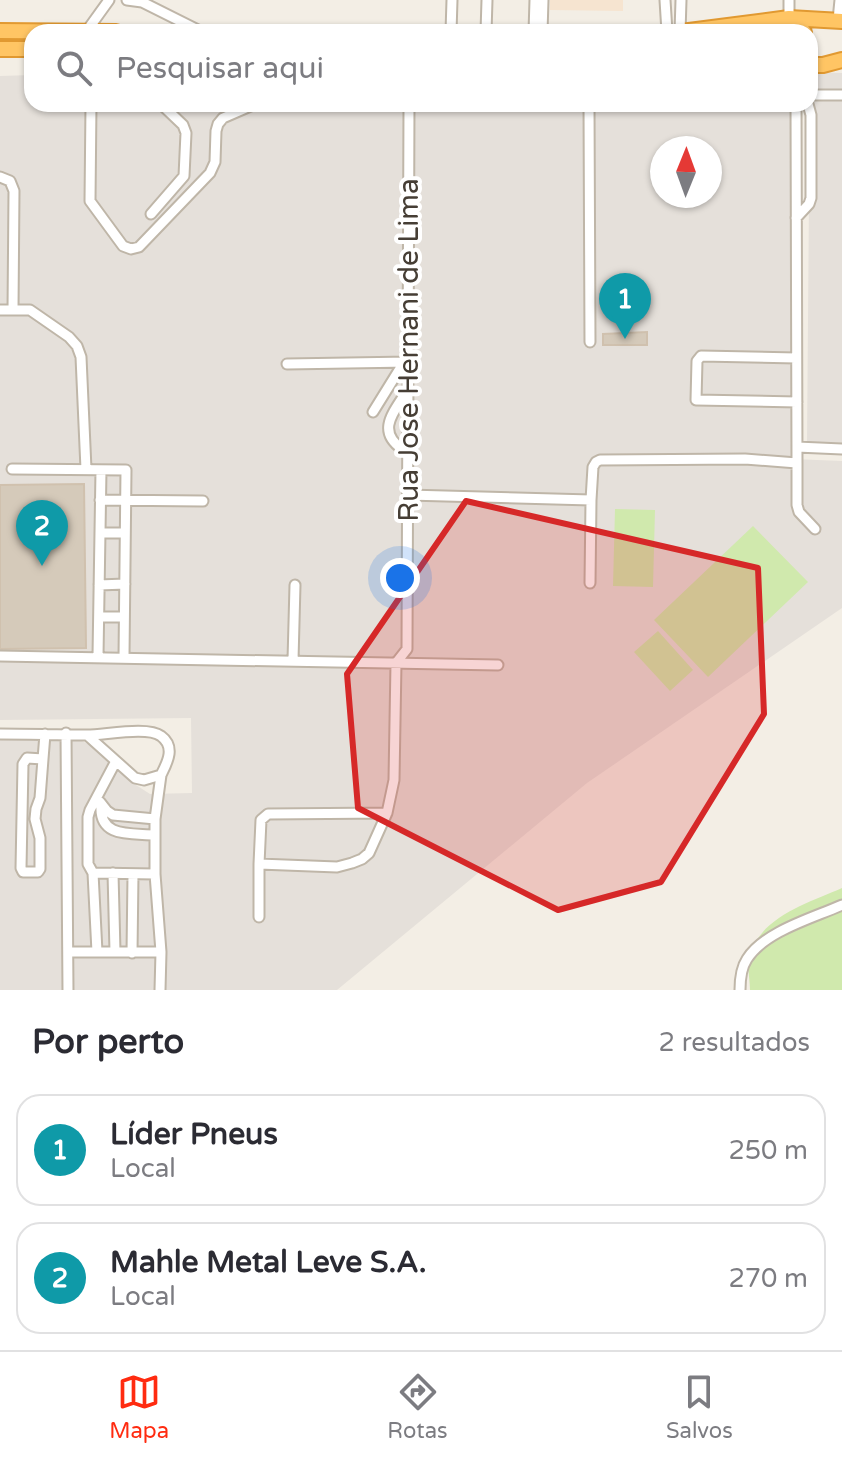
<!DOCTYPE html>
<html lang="pt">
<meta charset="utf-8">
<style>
body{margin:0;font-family:"Varela Round",sans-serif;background:#f2f2f3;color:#2b2b33}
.compass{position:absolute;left:650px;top:136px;width:72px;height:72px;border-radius:50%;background:#fff;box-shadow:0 2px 6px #0004;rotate:1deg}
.you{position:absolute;left:400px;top:578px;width:28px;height:28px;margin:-20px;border:6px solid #fff;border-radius:50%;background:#1a73e8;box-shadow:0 0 0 12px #1a73e833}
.badge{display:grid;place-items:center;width:52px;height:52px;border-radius:50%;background:#ff2b10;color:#fff;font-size:26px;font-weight:700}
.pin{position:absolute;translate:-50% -66px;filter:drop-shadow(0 2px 4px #0008)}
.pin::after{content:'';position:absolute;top:42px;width:28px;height:24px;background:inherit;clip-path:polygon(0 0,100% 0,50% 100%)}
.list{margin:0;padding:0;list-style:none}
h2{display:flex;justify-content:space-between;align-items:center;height:104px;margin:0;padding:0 32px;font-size:34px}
h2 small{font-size:26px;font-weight:400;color:#7c7c81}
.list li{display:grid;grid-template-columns:52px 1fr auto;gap:24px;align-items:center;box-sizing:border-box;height:112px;margin:0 16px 16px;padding:0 16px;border:2px solid #e1e1e2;border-radius:24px}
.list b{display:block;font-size:30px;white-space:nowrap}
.list p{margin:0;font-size:26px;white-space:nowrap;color:#7c7c81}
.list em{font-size:26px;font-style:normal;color:#7c7c81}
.icon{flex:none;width:44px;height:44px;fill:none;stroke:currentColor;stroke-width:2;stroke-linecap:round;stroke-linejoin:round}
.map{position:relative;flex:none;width:842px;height:990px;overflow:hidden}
.search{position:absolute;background:#fff;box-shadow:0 2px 6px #0004;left:24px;right:24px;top:24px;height:88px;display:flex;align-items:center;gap:20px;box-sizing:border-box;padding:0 28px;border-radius:24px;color:#7c7c81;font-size:30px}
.sheet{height:360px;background:#fff}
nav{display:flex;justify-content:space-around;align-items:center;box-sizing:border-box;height:112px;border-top:2px solid #e1e1e2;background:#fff;font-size:22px;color:#7c7c81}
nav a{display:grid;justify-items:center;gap:4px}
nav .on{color:#ff2b10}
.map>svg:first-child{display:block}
.commercial{fill:#f6e4d0}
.industrial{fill:#e5e0da;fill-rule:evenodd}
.green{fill:#d0e9ad}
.building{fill:#d5caba;stroke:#d0c1ae;stroke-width:2}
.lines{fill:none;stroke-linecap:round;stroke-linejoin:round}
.minor-casing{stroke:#bfb6a8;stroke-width:13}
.highway-casing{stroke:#e19931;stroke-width:18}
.minor{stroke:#fff;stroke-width:9}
.highway{stroke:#ffc564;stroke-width:14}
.marked{fill:#d62828;fill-opacity:0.2;stroke:#d62828;stroke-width:6;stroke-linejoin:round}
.labels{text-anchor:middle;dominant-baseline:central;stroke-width:8;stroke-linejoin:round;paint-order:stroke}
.street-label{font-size:28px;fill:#463e35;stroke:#fff}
</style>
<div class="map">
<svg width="842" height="990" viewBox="0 0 842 990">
<rect width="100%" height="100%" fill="#f3eee5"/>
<path class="commercial" d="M550,0H623V11L550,10Z"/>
<path class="industrial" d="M810,72L842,73V444H807Z
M32,75V104H793L792,459L842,461V608L587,783L337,990H0V737L66,733L92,746L136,785L150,794L192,793L191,718L0,720V76ZM662,148H710V196H662Z"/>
<path class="green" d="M615,509L655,510L653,587L613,586Z
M753,526L808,582L708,677L654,620Z
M658,631L693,670L670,691L634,652Z
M842,888V990H750C750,980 747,968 749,958C759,917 808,903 842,888Z"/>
<path class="building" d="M647,332V345H603V334Z
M84,484L86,648L0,649V485Z"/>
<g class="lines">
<g class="minor-casing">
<path id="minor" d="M127,0L142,2L202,32
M665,0L667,32
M789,18V0
M838,20L840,0
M86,32L109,0
M451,32L452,0
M486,32L487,0
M534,32L535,0
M542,32L543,0
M680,32L681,0
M810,95H842
M91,104L90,201L123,246L131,249L139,247L210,173L215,162L216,131L218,124L223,118L255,104
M589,104L590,342
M796,104L797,463
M0,177L10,181L14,191L13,310
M151,214L184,176L186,133L183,125L161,104
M796,218L809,204L811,198V115L808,104
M0,310H30L69,337L77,346L81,357L86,469
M796,358L701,356L697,361L696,400L797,402
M287,364L409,362
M408,389C395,411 375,430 402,449L408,448
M373,412L404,362
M797,447L842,449
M12,469L126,470L124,657
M408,495L591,500L590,583
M100,500L203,501
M591,500L593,467L596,462L600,460L745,459L797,463V505L799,512L815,529
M100,533H125
M99,585L125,584
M99,617H124
M0,656L498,665
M98,656L101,470
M293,660L295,585
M66,733L68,990
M0,734C29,734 58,735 87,735C105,735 148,726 161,736C176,747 167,763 161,775L144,780L135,778L87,735
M27,758L43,759L40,798L36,809L35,819L40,838V869L38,872H23L21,868L23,764Z
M43,759L45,734
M116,761L90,810L88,817V864L93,873L155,874V819L161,775
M100,802L107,811L113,815L155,819
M101,805C99,838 130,833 154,835
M259,864L261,820L268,814L387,813
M113,873L115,952
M259,917V864L337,867L352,863L362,859L369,853L387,813L394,780L396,663L407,649L409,104
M68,952H97L93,873
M97,952H161L155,874
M132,953L133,874
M160,990L161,952
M740,990C740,979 741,968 747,959C765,931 813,918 842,905"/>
</g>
<g class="highway-casing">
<path id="highway" d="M789,18L804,32
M0,31L116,32
M681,32L789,18L842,21
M0,49H32
M810,65H823L842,60"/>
</g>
<use href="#minor" class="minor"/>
<use href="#highway" class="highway"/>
</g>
<path class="marked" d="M466,501L758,568L764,714L661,882L558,910L358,808L347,674Z"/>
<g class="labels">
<g class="street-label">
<text transform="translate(409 350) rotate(-90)">Rua Jose Hernani de Lima</text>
</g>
</g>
</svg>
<svg class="compass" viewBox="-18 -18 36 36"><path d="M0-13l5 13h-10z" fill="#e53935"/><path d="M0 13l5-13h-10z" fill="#7c7c81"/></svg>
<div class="you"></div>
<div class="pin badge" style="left:625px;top:339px;background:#0f9aa8">1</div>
<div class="pin badge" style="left:42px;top:566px;background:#0f9aa8">2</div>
<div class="search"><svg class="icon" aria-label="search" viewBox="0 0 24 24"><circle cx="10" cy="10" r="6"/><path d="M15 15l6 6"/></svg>Pesquisar aqui</div>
</div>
<section class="sheet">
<h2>Por perto<small>2 resultados</small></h2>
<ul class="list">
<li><span class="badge" style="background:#0f9aa8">1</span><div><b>Líder Pneus</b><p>Local</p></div><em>250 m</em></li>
<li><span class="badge" style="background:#0f9aa8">2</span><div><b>Mahle Metal Leve S.A.</b><p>Local</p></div><em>270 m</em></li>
</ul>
</section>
<nav>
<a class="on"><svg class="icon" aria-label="map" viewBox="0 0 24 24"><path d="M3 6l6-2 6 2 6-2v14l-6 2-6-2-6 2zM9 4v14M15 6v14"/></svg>Mapa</a>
<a><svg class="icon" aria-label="directions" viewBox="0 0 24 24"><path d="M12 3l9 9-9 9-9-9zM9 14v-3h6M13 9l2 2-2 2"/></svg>Rotas</a>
<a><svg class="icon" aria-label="saved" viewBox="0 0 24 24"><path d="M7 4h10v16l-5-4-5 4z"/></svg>Salvos</a>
</nav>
